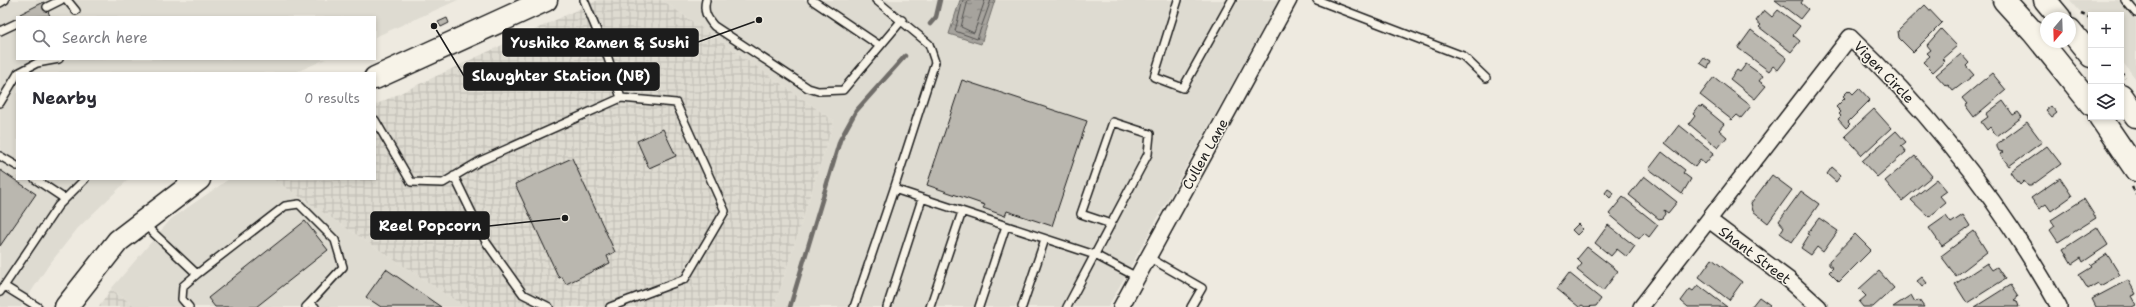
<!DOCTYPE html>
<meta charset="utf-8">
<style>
body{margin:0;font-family:"Shantell Sans",sans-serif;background:#f7f7f7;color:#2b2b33}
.controls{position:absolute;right:12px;top:12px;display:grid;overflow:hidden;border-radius:0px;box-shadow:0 2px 6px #0003}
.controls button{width:36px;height:36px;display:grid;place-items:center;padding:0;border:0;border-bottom:1px solid #e1e1e2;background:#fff;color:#2b2b33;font:20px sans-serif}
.compass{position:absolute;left:2040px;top:12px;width:36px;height:36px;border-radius:50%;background:#fff;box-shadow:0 2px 6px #0003;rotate:199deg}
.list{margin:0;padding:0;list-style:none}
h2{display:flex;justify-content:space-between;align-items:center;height:52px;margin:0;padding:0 16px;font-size:17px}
h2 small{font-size:13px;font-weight:400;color:#7c7c81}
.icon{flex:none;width:22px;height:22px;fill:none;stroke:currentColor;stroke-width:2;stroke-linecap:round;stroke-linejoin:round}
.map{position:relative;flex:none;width:2136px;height:307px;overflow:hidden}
.search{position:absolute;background:#fff;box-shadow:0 2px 6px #0003;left:16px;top:16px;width:360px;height:44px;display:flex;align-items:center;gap:10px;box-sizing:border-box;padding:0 14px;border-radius:0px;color:#7c7c81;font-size:15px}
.panel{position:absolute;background:#fff;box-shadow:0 2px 6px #0003;left:16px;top:72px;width:360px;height:108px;border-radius:0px}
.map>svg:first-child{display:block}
.built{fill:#dedbd1}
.industrial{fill:url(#industrial-grid)}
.water{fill:url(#water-ripples);stroke:#6f6d69}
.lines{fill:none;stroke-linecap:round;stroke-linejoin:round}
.shore{stroke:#535250;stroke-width:1}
.stream{stroke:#6f6d69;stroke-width:4.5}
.building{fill:#bab7af;stroke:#1c1c1c}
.service-casing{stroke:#1c1c1c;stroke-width:10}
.minor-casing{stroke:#1c1c1c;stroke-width:18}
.primary-casing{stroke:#1c1c1c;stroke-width:25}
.path{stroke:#1c1c1c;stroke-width:2.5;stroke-dasharray:4 3;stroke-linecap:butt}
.service{stroke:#f7f3e8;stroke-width:7}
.minor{stroke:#f7f3e8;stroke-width:15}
.primary{stroke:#f7f3e8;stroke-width:22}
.labels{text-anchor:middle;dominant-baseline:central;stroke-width:3;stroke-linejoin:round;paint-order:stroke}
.street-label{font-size:14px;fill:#1c1c1c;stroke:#f7f3e8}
.leader{fill:none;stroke:#1c1c1c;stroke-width:1.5}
.callout-dot{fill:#1c1c1c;stroke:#f7f3e8;stroke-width:1.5}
.callout{fill:#1c1c1c;stroke:#1c1c1c;stroke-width:1.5}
.callout-label{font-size:15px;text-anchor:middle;font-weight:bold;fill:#fff}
</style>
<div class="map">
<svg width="2136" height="307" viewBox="0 0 2136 307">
<defs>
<pattern id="industrial-grid" width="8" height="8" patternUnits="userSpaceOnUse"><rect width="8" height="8" fill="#dedbd1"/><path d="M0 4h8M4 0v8" fill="none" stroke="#bebbb3"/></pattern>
<pattern id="water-ripples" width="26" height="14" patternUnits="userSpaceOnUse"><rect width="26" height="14" fill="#a6a39d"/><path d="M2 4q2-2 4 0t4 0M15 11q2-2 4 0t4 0" fill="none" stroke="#86847f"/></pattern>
</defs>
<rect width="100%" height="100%" fill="#eeeae0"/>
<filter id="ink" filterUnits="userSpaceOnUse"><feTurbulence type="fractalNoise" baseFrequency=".025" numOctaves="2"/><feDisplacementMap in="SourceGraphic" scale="8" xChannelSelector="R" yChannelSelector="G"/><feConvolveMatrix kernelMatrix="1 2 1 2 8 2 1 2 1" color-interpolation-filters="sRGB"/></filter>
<g filter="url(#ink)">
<path class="built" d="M0,0H458L375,37V17H17V59H326L294,73H17V179H129L78,228L48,266L21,307H0Z
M662,0H1279L1108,307H774L834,121Z
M2070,0H2136V79L2121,60V15H2091V24Z
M229,179H273L465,307H136L111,289L171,219Z"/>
<path class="industrial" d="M598,0H662L834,121L774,307H465L273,179H375V105Z
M111,289L136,307H99Z"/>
<path class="water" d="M960,0H995L981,44L949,34Z"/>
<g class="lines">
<path class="shore" d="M963,0L955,31L977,39L991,0
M968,0L961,27L974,33L985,0"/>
<path class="stream" d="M930,24L936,17L940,0
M790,307L840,140L856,111L905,56"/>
</g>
<path class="building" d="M1775,0H1803L1801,3L1808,9L1800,19Z
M44,2L50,16L21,17L20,14Z
M1925,5L1942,23L1913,52L1899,38L1898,31Z
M1764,10L1772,17L1778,10L1800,26L1793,35L1800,41L1791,52L1759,27L1761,25L1756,21Z
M447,18L449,23L441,27L438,22Z
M1941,29L1957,46L1942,59L1945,61L1933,72L1923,62L1930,56L1927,53L1931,50L1927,45Z
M1751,30L1787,58L1778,70L1773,66L1769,71L1738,48Z
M1961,54L1969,63L1966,66L1974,75L1953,91L1948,85L1946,86L1936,75Z
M1704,58L1711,62L1708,68L1700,63Z
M1746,64L1763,76L1759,81L1766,86L1755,99L1730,79L1737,70L1740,72Z
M1992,73L2006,90L1974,117L1965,105L1967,104L1962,98Z
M1714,77L1751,106L1741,118L1737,115L1732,120L1700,95Z
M962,80L1087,121L1052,226L1007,211L1005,216L983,208L985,205L927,185Z
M1859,88L1870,100L1848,122L1850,124L1846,128L1838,119L1841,116L1839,114L1841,112L1836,107L1845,98L1843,96L1849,90L1853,94Z
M2003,101L2013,115L2018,112L2022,117L1997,136L1990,127L1987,130L1981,122L1988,117L1986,114Z
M1699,106L1701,107L1702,106L1724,124L1719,130L1727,137L1718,148L1689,124L1695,116L1693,114Z
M2051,106L2057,113L2052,117L2046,110Z
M1874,109L1891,128L1862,155L1845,136Z
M2027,122L2042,142L2009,166L2000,154L2003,152L1999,151L1997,147V144Z
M1679,125L1714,153L1705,164L1700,160L1695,167L1665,143Z
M663,129L676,156L649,168L637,141Z
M1896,131L1906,142L1901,146L1906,152L1877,177L1862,161Z
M2047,146L2061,164L2031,186H2028L2024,181L2020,185L2011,172Z
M1662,152L1685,170L1683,173L1691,179L1682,194L1649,169Z
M1915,156L1932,176L1902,201L1885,181Z
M572,158L615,252L607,256L610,263L566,284L562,277L559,278L515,184Z
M1832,167L1841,175L1836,182L1827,174Z
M0,170L36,194L0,246Z
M1772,175L1792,190L1768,223L1753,211L1751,203Z
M1644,176L1677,202L1668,213L1664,210L1665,214L1662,218L1659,219L1629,195Z
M2060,178L2072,196L2051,211L2046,204L2039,209L2031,198Z
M1937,179L1947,191L1940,196L1946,203L1929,217L1911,200Z
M1608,189L1614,193L1610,198L1605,193Z
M1801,191L1819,204L1792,242L1780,233L1784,227L1779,221Z
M1623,197L1658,225L1649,237L1644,233L1639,239L1609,214Z
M2084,199L2096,218L2058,242L2050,230L2055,226L2051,220Z
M1963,215L1970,226L1942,246L1929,228L1946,216L1951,223Z
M1819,218L1838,231L1823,252L1817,247L1811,255L1801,248L1809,235L1807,234Z
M305,221L328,250L256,307H215L208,298Z
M1578,224L1583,229L1577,235L1572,230Z
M1608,225L1635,246L1627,257L1617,249L1611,256L1595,243Z
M2097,227L2108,245L2083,262L2081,258L2072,264L2063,249Z
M1974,231L1987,252L1956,276L1941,256Z
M1855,234L1871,250L1839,282L1829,272L1833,268L1829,265V261Z
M1587,247L1618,271L1603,291L1577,270L1582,264L1577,259Z
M2107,254L2120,275L2100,286L2098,283L2088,289L2079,275L2092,267L2090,265Z
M1712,259L1742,282L1729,300L1699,277Z
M1987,263L1992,270L1997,267L2005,279L1967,303L1955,284Z
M386,269L441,307H381L366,297Z
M1879,271L1894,288L1873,307H1863L1859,302L1866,296L1859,289Z
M1569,273L1601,299L1596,306L1585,307L1582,305L1579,307L1557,289Z
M1922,277L1927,283L1922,287L1917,281Z
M2128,280L2136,294L2131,296L2136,305L2132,307H2096L2092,299Z
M1698,285L1727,307H1688L1681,301L1690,289L1693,291Z
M2010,285L2018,297L2014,300L2017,301L2019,307H1975Z
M1911,295L1915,302L1919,300L1924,307H1893Z
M1759,297L1770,305L1768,307H1751Z"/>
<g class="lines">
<g class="service-casing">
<path id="service" d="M67,0L76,11
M706,0C703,11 707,18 714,26L808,88L818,91L843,90L902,20
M812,0L880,46
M876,0L929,44L935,62L894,189
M1178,0L1154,77L1183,88L1232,0
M1317,0L1463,56L1486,78
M2125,0L2136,13
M0,3L5,0
M47,7L61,0
M0,31L17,23
M18,73L37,63L59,59
M0,103L17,75
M375,120L411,182L443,183L480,161L621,98L607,55L584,0
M0,156L17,166
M454,176L486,242L523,294L549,307
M35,179L65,199
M144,224L197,274L183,286L182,299L189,307
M1148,257L1202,288L1191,307
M197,274L285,206L299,204L335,240L343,267L310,303
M4,286L38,307
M0,292L58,206L85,179
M306,307L310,303L315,307
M610,307L685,279L725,211L676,103L621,98
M854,307L894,189L1095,255L1137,277
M887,307L922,199
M930,307L962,212
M979,307L1006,226
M1022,307L1045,239
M1067,307L1148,154L1150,134L1113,122L1081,214L1111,224"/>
</g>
<g class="minor-casing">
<path id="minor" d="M1709,220L1789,280L1819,307
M1121,307L1289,0
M1641,307L1850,37C1933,116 2004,207 2059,307"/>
</g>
<g class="primary-casing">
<path id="primary" d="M2004,0L2033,32L2091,104
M2045,0L2060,18
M2070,30L2091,56
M375,78L546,0
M2121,95L2136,116
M2100,117L2136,170
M66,307L118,241L199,179"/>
</g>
<path class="path" d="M2081,14L2091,18
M2121,72L2125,78
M2132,187L2136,194"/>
<use href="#service" class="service"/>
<use href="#minor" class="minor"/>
<use href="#primary" class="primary"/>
</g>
</g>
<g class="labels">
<g class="street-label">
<text transform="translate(1884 72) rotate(46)">Vigen Circle</text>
<text transform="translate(1205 154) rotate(-61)">Cullen Lane</text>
<text transform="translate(1755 255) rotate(37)">Shant Street</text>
</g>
</g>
<path class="leader" d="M759 20L698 42M434 26L464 76M565 218L489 226"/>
<g class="callout-dot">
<circle cx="759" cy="20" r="4"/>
<circle cx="434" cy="26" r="4"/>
<circle cx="565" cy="218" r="4"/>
</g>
<g class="callout">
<rect x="503" y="29" width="195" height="27" rx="4"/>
<rect x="464" y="63" width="195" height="27" rx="4"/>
<rect x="371" y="212" width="118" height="27" rx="4"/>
</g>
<g class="callout-label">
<text x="600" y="48">Yushiko Ramen &amp; Sushi</text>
<text x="561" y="81">Slaughter Station (NB)</text>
<text x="430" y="231">Reel Popcorn</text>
</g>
</svg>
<div class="controls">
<button>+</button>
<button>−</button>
<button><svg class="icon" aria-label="layers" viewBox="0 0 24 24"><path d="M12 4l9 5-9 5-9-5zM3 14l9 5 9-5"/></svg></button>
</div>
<svg class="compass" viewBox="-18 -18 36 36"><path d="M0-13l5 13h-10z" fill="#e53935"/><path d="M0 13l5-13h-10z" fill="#7c7c81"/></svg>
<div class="search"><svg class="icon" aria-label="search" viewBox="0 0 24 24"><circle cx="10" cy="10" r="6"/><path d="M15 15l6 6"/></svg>Search here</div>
<section class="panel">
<h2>Nearby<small>0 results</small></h2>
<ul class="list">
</ul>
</section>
</div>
